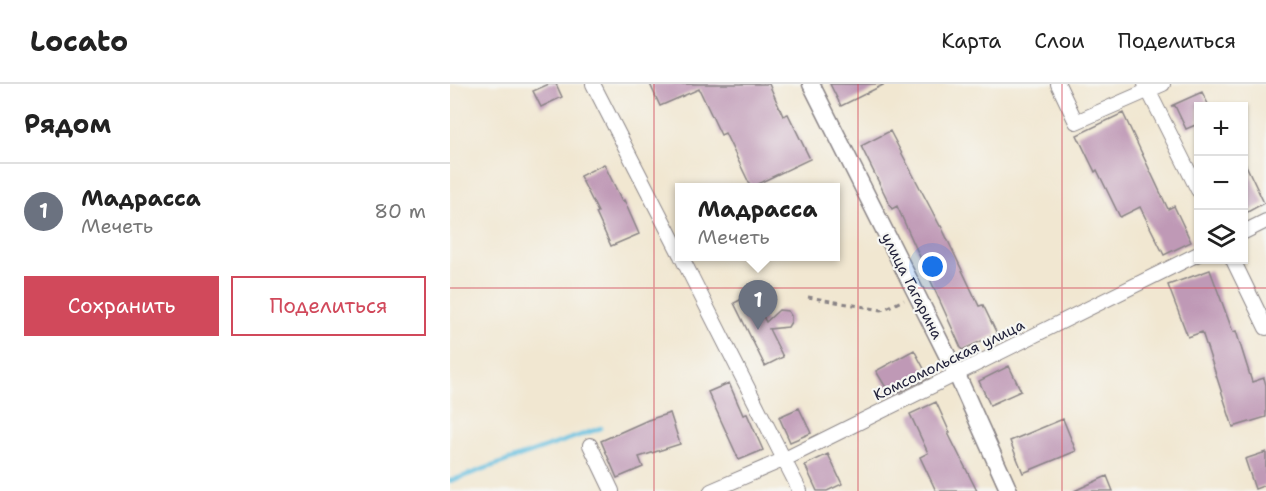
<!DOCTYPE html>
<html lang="ru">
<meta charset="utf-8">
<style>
body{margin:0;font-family:"Shantell Sans",sans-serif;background:#f6f6f6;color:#222}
.controls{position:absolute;right:18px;top:18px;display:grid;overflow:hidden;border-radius:0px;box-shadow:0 2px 4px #0004}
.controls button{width:54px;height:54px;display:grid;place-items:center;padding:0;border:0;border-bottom:2px solid #e0e0e0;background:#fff;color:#222;font:30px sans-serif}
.you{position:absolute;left:483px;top:183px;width:21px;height:21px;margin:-15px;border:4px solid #fff;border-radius:50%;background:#1a73e8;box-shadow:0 0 0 9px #1a73e833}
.badge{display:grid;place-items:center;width:39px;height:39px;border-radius:50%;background:#d1495b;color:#fff;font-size:20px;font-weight:700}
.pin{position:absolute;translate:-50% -50px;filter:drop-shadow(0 2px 3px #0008)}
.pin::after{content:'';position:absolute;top:32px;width:21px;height:18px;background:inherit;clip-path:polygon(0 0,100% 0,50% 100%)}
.popup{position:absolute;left:225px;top:99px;width:165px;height:78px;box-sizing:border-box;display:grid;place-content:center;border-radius:0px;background:#fff;filter:drop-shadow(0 2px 4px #0005);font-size:20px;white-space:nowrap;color:#767676}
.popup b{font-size:22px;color:#222}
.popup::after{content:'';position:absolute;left:50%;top:100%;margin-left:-12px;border:12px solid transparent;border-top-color:#fff}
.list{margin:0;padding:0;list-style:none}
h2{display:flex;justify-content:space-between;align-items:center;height:78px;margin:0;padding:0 24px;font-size:26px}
h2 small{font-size:20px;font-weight:400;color:#767676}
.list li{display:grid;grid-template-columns:39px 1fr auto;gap:18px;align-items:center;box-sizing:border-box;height:96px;padding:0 24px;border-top:2px solid #e0e0e0}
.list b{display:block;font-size:22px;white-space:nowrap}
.list p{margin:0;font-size:20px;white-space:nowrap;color:#767676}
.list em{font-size:20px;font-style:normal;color:#767676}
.actions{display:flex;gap:12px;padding:18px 24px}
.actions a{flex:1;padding:14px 0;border:2px solid #d1495b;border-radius:0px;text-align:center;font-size:21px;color:#d1495b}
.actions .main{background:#d1495b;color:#fff}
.icon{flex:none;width:33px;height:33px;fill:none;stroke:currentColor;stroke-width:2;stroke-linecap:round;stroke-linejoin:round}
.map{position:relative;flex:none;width:816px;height:407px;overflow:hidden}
header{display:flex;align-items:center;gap:36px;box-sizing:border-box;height:84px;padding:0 30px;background:#fff;border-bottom:2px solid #e0e0e0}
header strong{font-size:28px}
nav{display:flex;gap:33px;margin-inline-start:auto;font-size:21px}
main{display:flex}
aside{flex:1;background:#fff}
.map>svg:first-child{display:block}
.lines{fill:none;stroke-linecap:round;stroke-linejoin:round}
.stream{stroke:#62bfe0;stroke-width:4.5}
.building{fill:#bf99b6}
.minor-casing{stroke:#8a8486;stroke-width:16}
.tertiary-casing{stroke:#8a8486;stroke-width:19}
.path{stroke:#8a8486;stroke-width:3;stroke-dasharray:4.5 4.5;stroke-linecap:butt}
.minor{stroke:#fff;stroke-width:14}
.tertiary{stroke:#fff;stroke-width:16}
.grid{fill:none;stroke:#d1495b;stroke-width:1.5;stroke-opacity:0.55}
.labels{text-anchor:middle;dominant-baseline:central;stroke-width:4.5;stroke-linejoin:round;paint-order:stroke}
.street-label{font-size:15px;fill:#22223b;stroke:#f6f6f2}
</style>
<header>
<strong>Locato</strong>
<nav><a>Карта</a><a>Слои</a><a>Поделиться</a></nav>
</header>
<main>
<aside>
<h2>Рядом<small></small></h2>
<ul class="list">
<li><span class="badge" style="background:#6b7280">1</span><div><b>Мадрасса</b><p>Мечеть</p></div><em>80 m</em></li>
</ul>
<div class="actions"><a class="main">Сохранить</a><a>Поделиться</a></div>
</aside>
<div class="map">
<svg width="816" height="407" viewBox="0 0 816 407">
<rect width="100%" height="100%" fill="#f6f6f2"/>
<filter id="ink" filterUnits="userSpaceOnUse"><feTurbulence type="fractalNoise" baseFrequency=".0167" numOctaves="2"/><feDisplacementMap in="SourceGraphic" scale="12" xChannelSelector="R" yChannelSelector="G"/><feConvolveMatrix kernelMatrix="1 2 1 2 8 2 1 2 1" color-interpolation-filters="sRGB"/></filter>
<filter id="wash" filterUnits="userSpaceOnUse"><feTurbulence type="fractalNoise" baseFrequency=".008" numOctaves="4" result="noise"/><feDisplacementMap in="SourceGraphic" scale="24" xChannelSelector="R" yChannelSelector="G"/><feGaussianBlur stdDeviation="1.35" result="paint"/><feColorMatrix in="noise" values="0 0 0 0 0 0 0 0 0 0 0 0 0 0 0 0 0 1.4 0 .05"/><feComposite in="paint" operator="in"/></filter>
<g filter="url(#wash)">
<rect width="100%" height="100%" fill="#f1e7d1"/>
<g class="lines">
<path class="stream" d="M0,397L151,344"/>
</g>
<g id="blocks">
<path class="building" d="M99,0H106L112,13L91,23L83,7Z
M200,0H319L333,32L338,30L360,75L301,103L275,49L271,51L249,5L210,22Z
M380,0H435L391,22Z
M752,8L759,22H748V40L736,45L725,22H721Z
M673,29L718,125L724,122L741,158L714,171L690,123L670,133L647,86L645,88L627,51Z
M440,47L490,142H491L529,222L533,221L547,250L512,266L447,122L442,125L411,62Z
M794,77L814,119L794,130Z
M154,80L172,117L174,116L189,150L161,162L146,129L148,128L130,92Z
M760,186L783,248L786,247L802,298L814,294L816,301V333L783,343L752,248L738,253L718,201Z
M302,210L316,238L329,226L338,227L341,232V238L338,243L319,245L333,273L315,282L284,219Z
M464,266L479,294L441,312L426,287Z
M559,282L571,307L540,321L529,297Z
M279,299L293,331L297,330L313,366L289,376L258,308Z
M486,318L500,349H498L527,407H486L470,373L478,369L460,330Z
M349,324L361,349L340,358L329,333Z
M220,329L230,360L189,373L193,383L167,394L151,357L198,336Z
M613,335L626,367L573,389L560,357Z
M816,368V401L805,405L795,375Z
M378,370L392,400L377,407H367L355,381Z
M657,392L663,407H624Z"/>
</g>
</g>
<g filter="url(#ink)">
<use href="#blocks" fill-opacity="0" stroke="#8a8486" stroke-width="1.5"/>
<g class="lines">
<g class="minor-casing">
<path id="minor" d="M143,0L230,170
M608,0L626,38L713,0
M695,0L748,106
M794,148L816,137
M231,172L350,407
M783,176L816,244
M140,361L162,407
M261,407L335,375L748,170"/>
</g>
<g class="tertiary-casing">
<path id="tertiary" d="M361,0L507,291L559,407"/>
</g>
<path class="path" d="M358,213L432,226L454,216"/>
<use href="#minor" class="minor"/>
<use href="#tertiary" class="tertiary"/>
</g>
</g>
<path class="grid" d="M204,0V407M408,0V407M612,0V407M0,204H816"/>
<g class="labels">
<g class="street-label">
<text transform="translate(462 202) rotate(63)">улица Гагарина</text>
<text transform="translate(499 276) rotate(-26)">Комсомольская улица</text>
</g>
</g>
</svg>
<div class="controls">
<button>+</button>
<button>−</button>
<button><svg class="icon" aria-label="layers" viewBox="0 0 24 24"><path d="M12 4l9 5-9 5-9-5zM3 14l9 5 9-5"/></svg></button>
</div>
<div class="you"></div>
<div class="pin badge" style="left:308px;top:246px;background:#6b7280">1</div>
<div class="popup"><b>Мадрасса</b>Мечеть</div>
</div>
</main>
